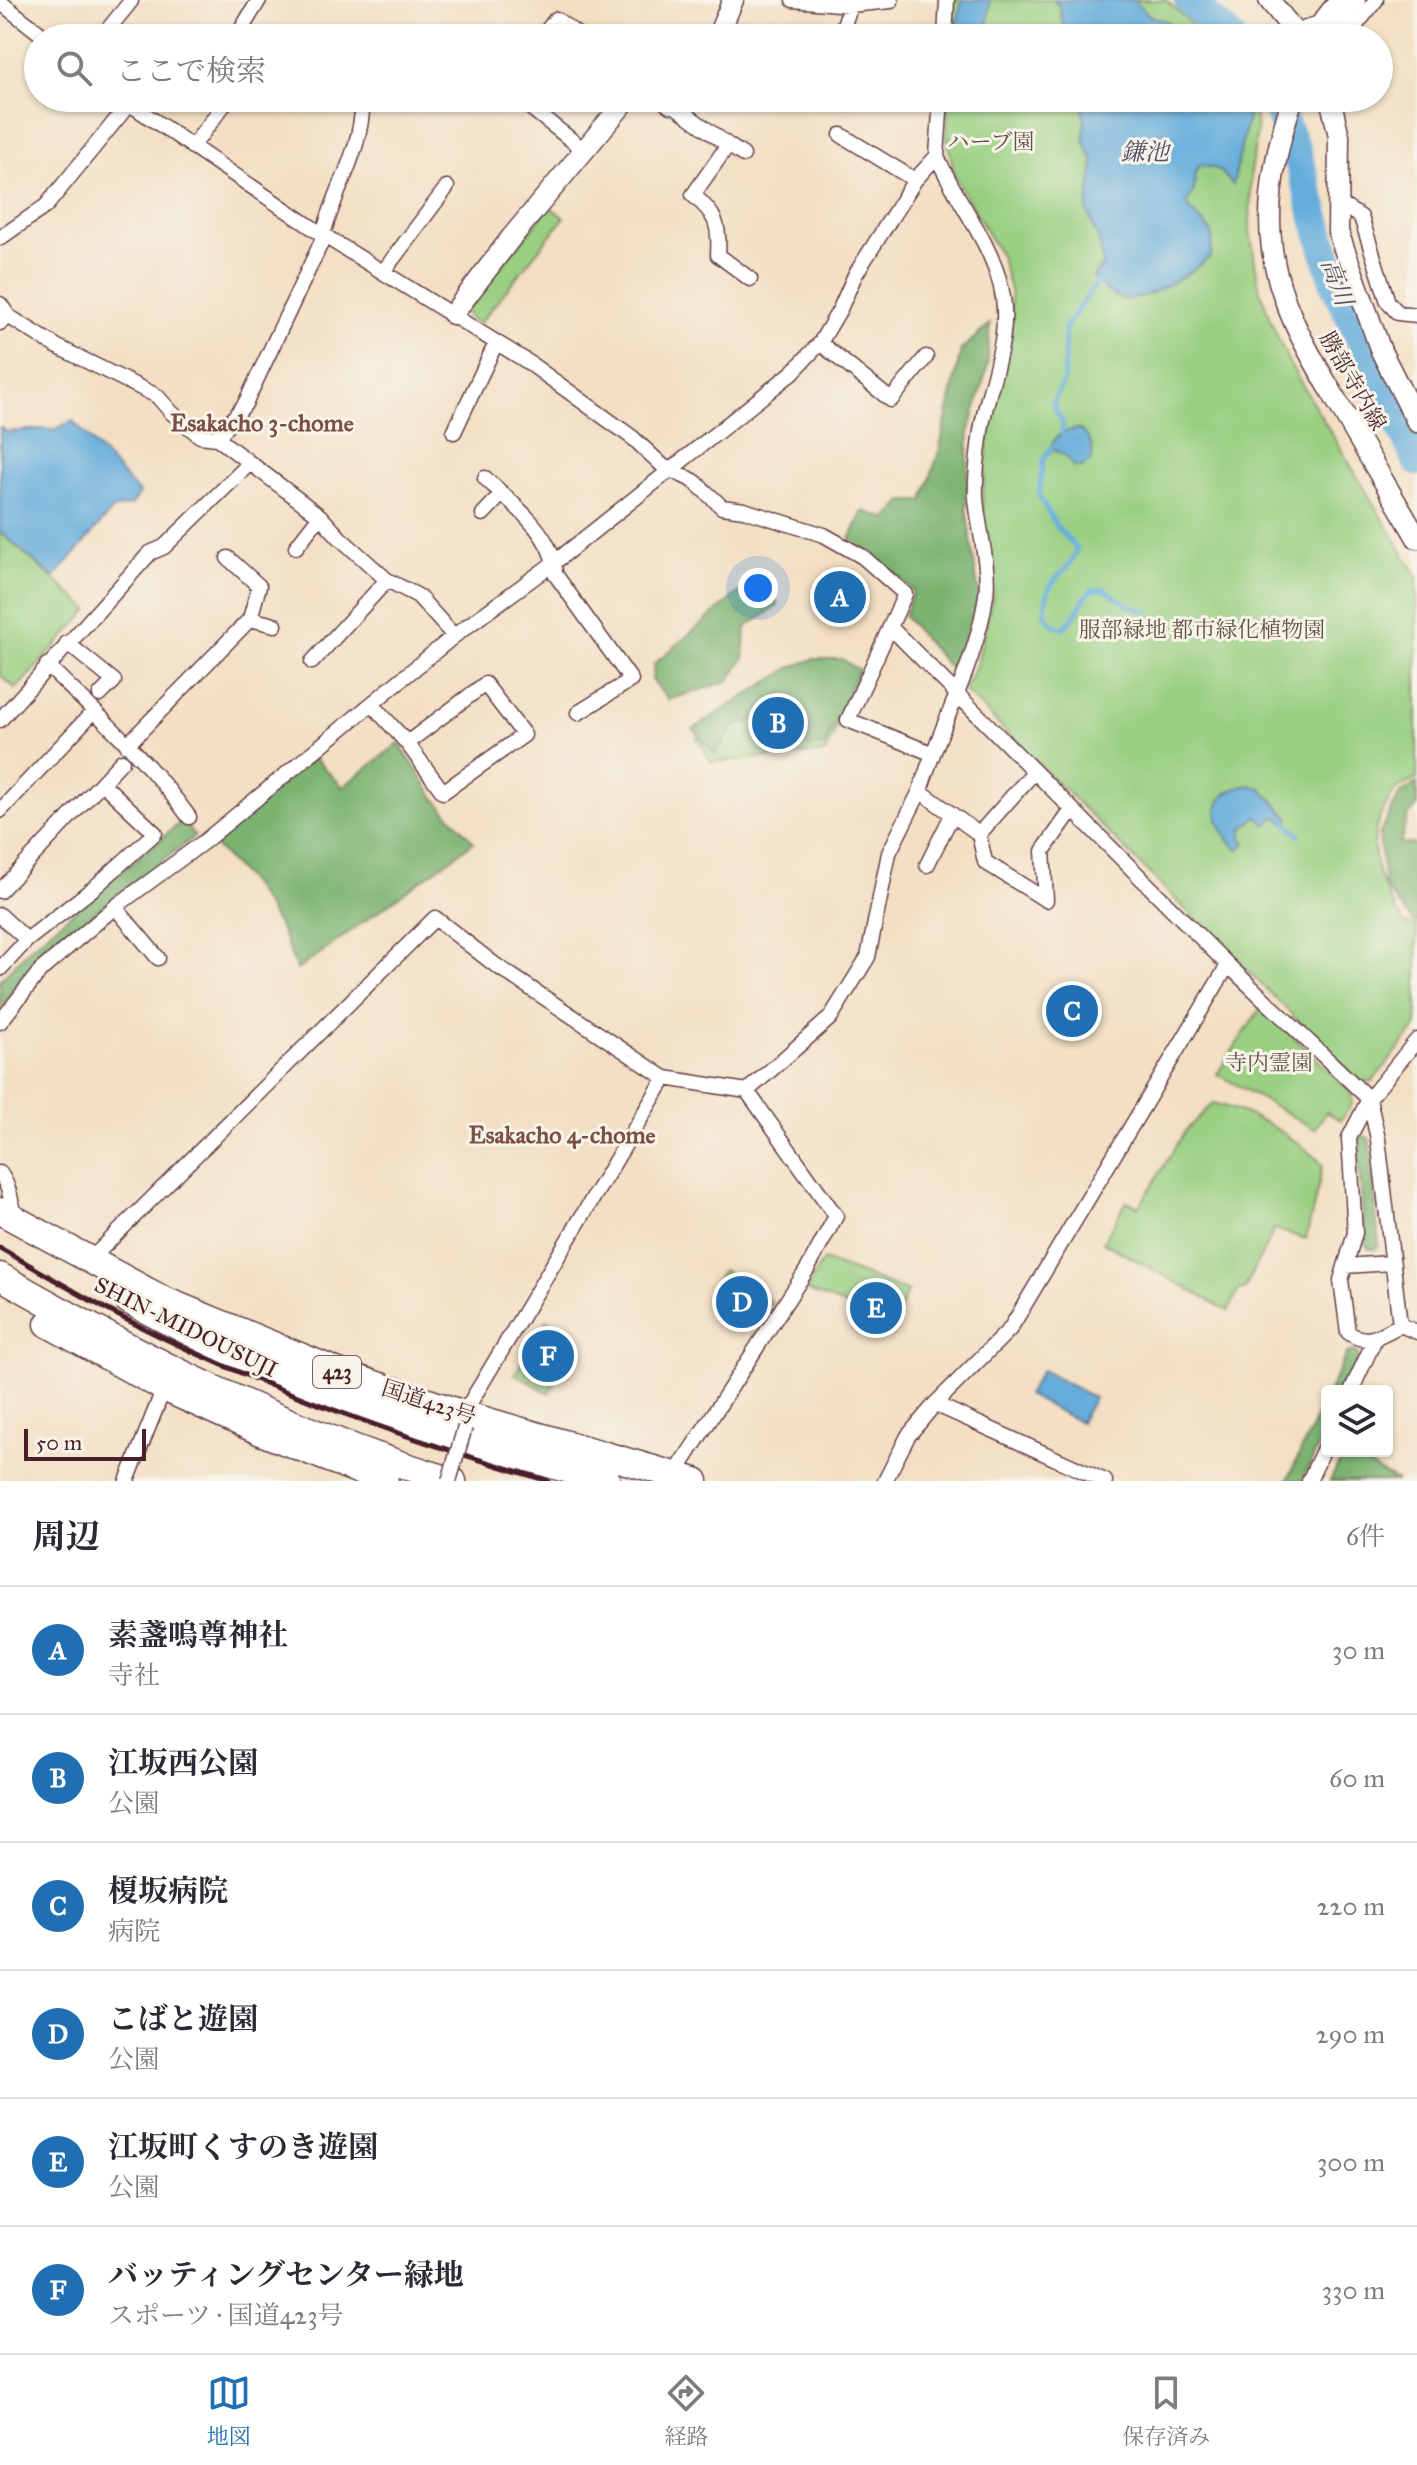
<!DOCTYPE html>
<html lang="ja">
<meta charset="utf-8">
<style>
body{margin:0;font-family:"IM FELL Great Primer","Noto Serif JP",serif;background:#f7f7f7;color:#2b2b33}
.controls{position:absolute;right:24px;bottom:24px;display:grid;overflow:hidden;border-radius:8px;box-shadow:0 2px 6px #0004}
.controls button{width:72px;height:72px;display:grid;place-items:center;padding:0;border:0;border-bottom:2px solid #e1e1e2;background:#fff;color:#2b2b33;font:40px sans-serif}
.scale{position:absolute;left:24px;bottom:20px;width:122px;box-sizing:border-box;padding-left:8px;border:4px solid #4a1f2b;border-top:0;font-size:22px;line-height:28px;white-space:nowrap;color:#4a1f2b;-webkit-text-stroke:6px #f7f3e8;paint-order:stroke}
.you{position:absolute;left:758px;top:588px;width:28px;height:28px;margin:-20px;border:6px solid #fff;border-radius:50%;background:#1a73e8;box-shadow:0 0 0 12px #1a73e833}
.badge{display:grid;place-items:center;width:52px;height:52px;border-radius:50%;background:#1f6fb2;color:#fff;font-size:26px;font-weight:700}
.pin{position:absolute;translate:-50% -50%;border:4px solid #fff;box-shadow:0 2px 8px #0006}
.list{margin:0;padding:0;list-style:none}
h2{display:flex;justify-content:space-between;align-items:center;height:104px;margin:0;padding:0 32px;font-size:34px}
h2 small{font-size:26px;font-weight:400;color:#7c7c81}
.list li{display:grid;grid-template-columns:52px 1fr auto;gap:24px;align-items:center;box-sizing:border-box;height:128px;padding:0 32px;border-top:2px solid #e1e1e2}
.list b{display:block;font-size:30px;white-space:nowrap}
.list p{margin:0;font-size:26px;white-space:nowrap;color:#7c7c81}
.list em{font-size:26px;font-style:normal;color:#7c7c81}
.icon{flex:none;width:44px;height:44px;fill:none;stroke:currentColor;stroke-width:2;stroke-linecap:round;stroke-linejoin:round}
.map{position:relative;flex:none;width:1417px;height:1481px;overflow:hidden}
.search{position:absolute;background:#fff;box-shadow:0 2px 6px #0004;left:24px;right:24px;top:24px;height:88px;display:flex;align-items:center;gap:20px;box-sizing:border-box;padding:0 28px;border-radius:44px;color:#7c7c81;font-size:30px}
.sheet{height:872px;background:#fff}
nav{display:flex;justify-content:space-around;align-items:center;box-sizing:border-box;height:112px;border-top:2px solid #e1e1e2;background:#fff;font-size:22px;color:#7c7c81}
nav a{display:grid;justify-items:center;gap:4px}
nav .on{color:#1f6fb2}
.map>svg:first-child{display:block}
.green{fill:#99cf81;stroke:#727756;stroke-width:2}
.forest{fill:#7ab26f;stroke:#62684d;stroke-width:2}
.water{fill:#64acdb;stroke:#576683;stroke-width:2}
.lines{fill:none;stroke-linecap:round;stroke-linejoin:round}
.stream{stroke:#64acdb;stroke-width:5}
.river{stroke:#64acdb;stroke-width:30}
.street-casing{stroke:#633c42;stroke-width:17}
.secondary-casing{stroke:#633c42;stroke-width:23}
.highway-casing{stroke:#633c42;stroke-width:29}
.street{stroke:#fff;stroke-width:14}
.secondary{stroke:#fff;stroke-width:20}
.highway{stroke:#fff;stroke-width:26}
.rail{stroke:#4a1f2b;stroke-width:5}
.street-bridge-casing{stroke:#633c42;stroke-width:17;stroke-linecap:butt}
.street-bridge{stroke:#fff;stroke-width:14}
.labels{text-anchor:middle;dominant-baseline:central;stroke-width:6;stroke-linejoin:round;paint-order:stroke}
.shield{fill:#f7f3e8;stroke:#7e5f64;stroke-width:2}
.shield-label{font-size:20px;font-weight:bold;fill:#4a1f2b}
.park-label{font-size:22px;fill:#625445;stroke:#f7f3e8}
.street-label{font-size:22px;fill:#4a1f2b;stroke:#f7f3e8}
.water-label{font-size:24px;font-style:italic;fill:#535069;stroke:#f7f3e8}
.neighbourhood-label{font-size:24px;font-weight:bold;fill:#7c4e44;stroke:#f7f3e8}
</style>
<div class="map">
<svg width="1417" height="1481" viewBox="0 0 1417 1481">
<rect width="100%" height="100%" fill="#f7f3e8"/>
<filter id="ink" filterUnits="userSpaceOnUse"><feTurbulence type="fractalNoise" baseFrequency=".0125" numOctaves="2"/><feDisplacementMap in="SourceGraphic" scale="16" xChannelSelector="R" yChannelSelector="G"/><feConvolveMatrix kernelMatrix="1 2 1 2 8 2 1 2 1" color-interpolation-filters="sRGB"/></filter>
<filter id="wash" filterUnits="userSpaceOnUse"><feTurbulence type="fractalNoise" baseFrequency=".006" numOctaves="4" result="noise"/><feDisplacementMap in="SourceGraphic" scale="32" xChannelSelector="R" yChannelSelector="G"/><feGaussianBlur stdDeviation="1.8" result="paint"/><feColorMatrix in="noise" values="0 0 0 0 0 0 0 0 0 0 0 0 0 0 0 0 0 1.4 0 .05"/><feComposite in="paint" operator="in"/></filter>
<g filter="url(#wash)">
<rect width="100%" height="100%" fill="#f3dfc3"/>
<path class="green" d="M954,0H1166L1206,38H950Z
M948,98H1253L1257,130L1251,172L1250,230L1259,287L1271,322L1289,363L1417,576V779C1410,782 1400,786 1395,791C1391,795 1388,802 1385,807C1361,847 1381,889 1405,924L1417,926V1026L1373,1081L1360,1082L964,690L977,663L993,595L982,499L990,426L1007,363L1012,322L1010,290L1001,257L955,177L947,137Z
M550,206L564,218L479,324L468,317L466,309Z
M0,532L89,610L16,689L0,675Z
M783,679L804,699L845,709L825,753L712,762L697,738Z
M1262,1006L1351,1092L1352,1104L1341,1120L1326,1112L1315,1129L1217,1074Z
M1213,1103C1256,1114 1292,1134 1323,1165L1306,1239L1274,1229L1244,1290L1239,1289L1228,1311L1103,1242L1127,1201L1139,1207L1185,1131Z
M823,1260L907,1291L895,1325L806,1290Z
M723,1270L772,1302L760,1321L710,1290Z
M547,1320L580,1339L549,1393L515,1374Z"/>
<path class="forest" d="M990,324L987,368L969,433L966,507L979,596L961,662L952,671L904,616L913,591L886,565L850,539L863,511L887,519L903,501H923L940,448L961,350Z
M756,578L773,590L778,606L746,627L744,658L729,681L668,700L652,680L654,664Z
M814,659H842L859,670L824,746L806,747L808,725L773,714L733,727L715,754L693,729L792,667Z
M399,743L436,800L474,842L297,970L280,928L252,885L212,843L314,758L343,787Z
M1417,783V807L1408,815L1400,843L1417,845V923L1413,922L1385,887L1379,835L1400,794Z
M182,821L195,836L72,929L32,967L0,1008V980L32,946Z
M1362,1137H1368L1370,1141L1379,1245L1375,1249H1370L1365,1244L1357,1141Z
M1352,1351L1358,1354L1359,1360L1345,1391H1329L1347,1353Z
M1327,1395V1428L1302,1481H1287Z
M1344,1453L1397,1481H1330Z"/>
<path class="water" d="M962,0H990L987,32L956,29Z
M1054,0H1134L1150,16L1166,21L1185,38H1066L1059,6Z
M1080,98H1243L1250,107L1233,185L1219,170L1201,165L1195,172L1194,191L1187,202C1190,217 1208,221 1212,235C1213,241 1211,250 1211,256C1195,270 1146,302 1124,299C1112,297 1100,286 1093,277L1103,265L1100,243L1087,211L1094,163L1084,140L1085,122Z
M73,421L140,494L131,505L113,509L54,578L0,532V427L7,432L42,429L53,430Z
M1079,429C1090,438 1093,444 1092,459L1082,467H1075L1066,456L1051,448C1054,435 1066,430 1079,429Z
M1249,785L1261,788L1290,819L1285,824L1276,816L1267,825L1257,816L1242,830V839L1246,843L1238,850C1212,825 1205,793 1249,785Z
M1042,1370L1094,1398L1080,1422L1027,1395Z"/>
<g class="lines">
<path class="stream" d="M1062,433L1063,424L1053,403L1064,380L1065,328L1097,282
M1051,448L1043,460L1039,496L1057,527L1077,549C1066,581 1045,571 1045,615L1054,625L1063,628C1076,618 1080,603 1091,590L1104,589L1128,605L1148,612
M1287,823L1299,835"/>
<path class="river" d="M1189,0L1231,38
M1273,98L1297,153L1336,287L1417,461"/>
</g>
</g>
<g filter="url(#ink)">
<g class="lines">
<g class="street-casing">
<path id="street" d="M793,0L850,5L891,1
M0,2L46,38
M1296,32L1318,23L1336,0
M101,38L131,1
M236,38L259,0
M392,38L393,36
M541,38L556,19L582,38
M840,38L852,0
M945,38L947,0
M1346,38L1376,0
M121,98L323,235L528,362L633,438L663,466L694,481L722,507L744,510L824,535L863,557L905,594L848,720L931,753
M518,98L584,150
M671,103L728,145L693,195C716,214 720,225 718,255L750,279
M841,135L915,180
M728,145L743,155
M192,147L229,98
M937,156C956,201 990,240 1001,287C1013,337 988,383 981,431C978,452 975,477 976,498C978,526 990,568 986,595C977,663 940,725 920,791L979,834L985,862L1046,900L1043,851L1072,810
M1338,203L1361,217L1388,302L1398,313L1417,315
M0,238L46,206L129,104
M383,272L447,187
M0,304L8,316L0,323
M8,316L56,346L157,396L172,413L200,436L217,438L320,516L340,538L387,580L418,596L454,636
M820,343L891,400L926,357
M454,432L496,343
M217,438L245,404L321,243C331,195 365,148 362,98
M485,478C511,502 555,535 555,574L631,680L578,713
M483,514L502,494
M296,547L320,516
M250,619L275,625
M890,627L1228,965L1369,1099L1378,1139L1400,1325C1383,1334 1366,1347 1348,1332L1341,1280L1355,1233L1349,1138L1369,1099L1417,1040
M67,643L114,681L100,695
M312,662L387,580
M47,665C96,713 149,761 189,817
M372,704L407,743L443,792L524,735L485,684L407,743
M0,720L150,553L164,547L250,463
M127,745L250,619L259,586L228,558
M0,811L94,711
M979,834L1034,772
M927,865L952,815
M0,891L122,761
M115,907L158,958
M0,915L27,940
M0,969L27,940L95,887L155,833L102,783
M0,1022L41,970L115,907L205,841L454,636L555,562L793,372L820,343L840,309L855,275L915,180L937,156L941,98
M0,1173C10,1188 12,1201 13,1219
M89,1261L435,918L494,964L665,1078L747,1091L830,1018L868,957L889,853L920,791
M1345,1266L1391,1263
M1400,1325L1417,1332
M1351,1391L1375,1339
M935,1404L1105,1481
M466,1419L470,1403L665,1078
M675,1474L808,1268L836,1216L747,1091
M127,1481L164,1388
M885,1481L908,1436L935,1404L1010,1329L1228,965
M1309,1481L1327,1442"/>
</g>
<g class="secondary-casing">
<path id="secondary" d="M1269,0L1300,38
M717,38L733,0
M1326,38L1355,0
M664,98L671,103L675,98
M1293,98C1277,145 1265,198 1272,249C1279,301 1304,345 1330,389C1358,439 1388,488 1417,538
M1330,98L1339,136L1338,232L1381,351L1417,422
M453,314L511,238L628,98"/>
</g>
<g class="highway-casing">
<path id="highway" d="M0,1211L162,1299L336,1371L467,1415L695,1481
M0,1276C144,1359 293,1433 453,1481
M129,1301C192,1335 256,1365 323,1391C415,1427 512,1453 607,1481
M48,1324L164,1388L263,1433L385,1481"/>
</g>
<use href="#street" class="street"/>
<use href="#secondary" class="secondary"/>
<use href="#highway" class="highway"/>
<path class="rail" d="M0,1248C42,1272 84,1298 127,1320C260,1388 405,1438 548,1481"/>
<g class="street-bridge-casing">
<path id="street-bridge" d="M449,1481L465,1427"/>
</g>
<use href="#street-bridge" class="street-bridge"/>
</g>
</g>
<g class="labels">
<rect class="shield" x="313" y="1356" width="48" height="32" rx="6"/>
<g class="shield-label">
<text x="337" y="1372">423</text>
</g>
<g class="park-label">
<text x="991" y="141">ハーブ園</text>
<text x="1202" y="629">服部緑地 都市緑化植物園</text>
<text x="1269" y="1062">寺内霊園</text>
</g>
<g class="street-label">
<text transform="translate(1353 381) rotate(60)">勝部寺内線</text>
<text transform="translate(186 1327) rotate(26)">SHIN-MIDOUSUJI</text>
<text transform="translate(429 1402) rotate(18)">国道423号</text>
</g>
<g class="water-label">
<text x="1145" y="152">鎌池</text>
<text transform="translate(1337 282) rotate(70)">高川</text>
</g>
<g class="neighbourhood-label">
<text x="262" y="423">Esakacho 3-chome</text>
<text x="562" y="1135">Esakacho 4-chome</text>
</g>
</g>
</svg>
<div class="controls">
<button><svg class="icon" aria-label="layers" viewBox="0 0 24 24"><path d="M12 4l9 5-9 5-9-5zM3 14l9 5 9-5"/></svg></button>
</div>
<div class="scale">50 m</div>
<div class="you"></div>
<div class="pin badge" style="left:840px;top:597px">A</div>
<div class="pin badge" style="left:778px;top:723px">B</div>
<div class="pin badge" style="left:1072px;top:1011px">C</div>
<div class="pin badge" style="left:742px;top:1302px">D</div>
<div class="pin badge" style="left:876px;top:1308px">E</div>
<div class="pin badge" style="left:548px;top:1356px">F</div>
<div class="search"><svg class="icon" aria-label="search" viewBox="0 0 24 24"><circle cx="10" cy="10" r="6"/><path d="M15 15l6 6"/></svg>ここで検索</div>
</div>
<section class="sheet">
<h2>周辺<small>6件</small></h2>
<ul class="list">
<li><span class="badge">A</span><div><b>素盞嗚尊神社</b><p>寺社</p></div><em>30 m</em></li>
<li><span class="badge">B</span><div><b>江坂西公園</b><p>公園</p></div><em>60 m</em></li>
<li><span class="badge">C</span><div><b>榎坂病院</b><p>病院</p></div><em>220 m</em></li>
<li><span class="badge">D</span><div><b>こばと遊園</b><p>公園</p></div><em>290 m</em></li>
<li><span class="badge">E</span><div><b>江坂町くすのき遊園</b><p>公園</p></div><em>300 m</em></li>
<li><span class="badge">F</span><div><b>バッティングセンター緑地</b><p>スポーツ · 国道423号</p></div><em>330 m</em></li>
</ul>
</section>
<nav>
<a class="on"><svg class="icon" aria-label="map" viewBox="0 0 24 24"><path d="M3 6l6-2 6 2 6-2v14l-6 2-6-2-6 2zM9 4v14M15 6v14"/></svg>地図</a>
<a><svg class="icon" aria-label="directions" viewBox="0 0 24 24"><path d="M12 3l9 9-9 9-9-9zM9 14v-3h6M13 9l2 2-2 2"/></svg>経路</a>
<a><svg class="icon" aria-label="saved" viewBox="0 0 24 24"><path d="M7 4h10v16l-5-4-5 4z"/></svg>保存済み</a>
</nav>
